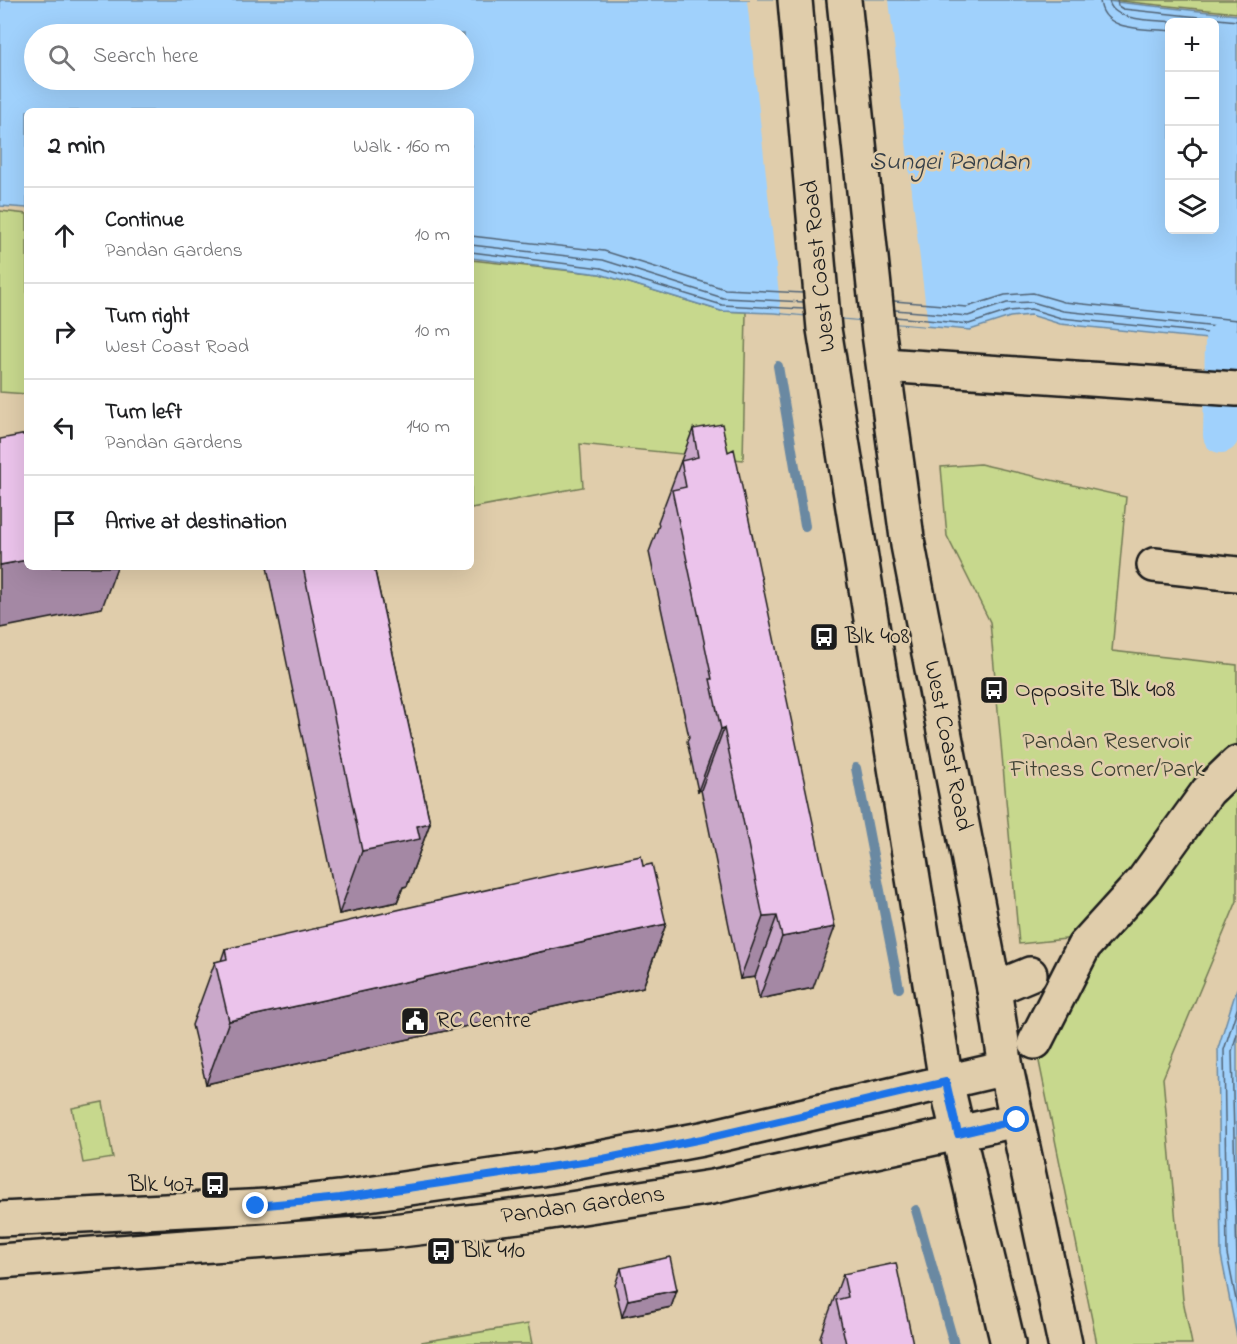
<!DOCTYPE html>
<meta charset="utf-8">
<style>
body{margin:0;font-family:"Indie Flower",sans-serif;background:#f6f6f6;color:#202124}
.controls{position:absolute;right:18px;top:18px;display:grid;overflow:hidden;border-radius:9px;box-shadow:0 6px 24px #0002}
.controls button{width:54px;height:54px;display:grid;place-items:center;padding:0;border:0;border-bottom:2px solid #e0e0e0;background:#fff;color:#202124;font:30px sans-serif}
.stop{position:absolute;width:18px;height:18px;margin:-14px;border:4px solid #1a73e8;border-radius:50%;background:#fff}
.stop.end{background:#1a73e8;border-color:#fff;box-shadow:0 2px 6px #0008}
.list{margin:0;padding:0;list-style:none}
h2{display:flex;justify-content:space-between;align-items:center;height:78px;margin:0;padding:0 24px;font-size:26px}
h2 small{font-size:20px;font-weight:400;color:#757577}
.list li{display:grid;grid-template-columns:39px 1fr auto;gap:18px;align-items:center;box-sizing:border-box;height:96px;padding:0 24px;border-top:2px solid #e0e0e0}
.list b{display:block;font-size:22px;white-space:nowrap}
.list p{margin:0;font-size:20px;white-space:nowrap;color:#757577}
.list em{font-size:20px;font-style:normal;color:#757577}
.icon{flex:none;width:33px;height:33px;fill:none;stroke:currentColor;stroke-width:2;stroke-linecap:round;stroke-linejoin:round}
.map{position:relative;flex:none;width:1237px;height:1344px;overflow:hidden}
.search{position:absolute;background:#fff;box-shadow:0 6px 24px #0002;left:24px;top:24px;width:450px;height:66px;display:flex;align-items:center;gap:15px;box-sizing:border-box;padding:0 21px;border-radius:33px;color:#757577;font-size:22px}
.panel{position:absolute;background:#fff;box-shadow:0 6px 24px #0002;left:24px;top:108px;width:450px;height:462px;border-radius:9px}
.map>svg:first-child{display:block}
.green{fill:#c7d88d;stroke:#727a54;stroke-width:1.5}
.water{fill:#a0d1fc;stroke:#6b89a2;stroke-width:1.5;fill-rule:evenodd}
.pier{fill:#e0cdab}
.lines{fill:none;stroke-linecap:round;stroke-linejoin:round}
.shore{stroke:#516476;stroke-width:1.5}
.stream{stroke:#6b89a2;stroke-width:10}
.canal{stroke:#a0d1fc;stroke-width:36}
.minor-casing{stroke:#1c1c1c;stroke-width:38}
.major-casing{stroke:#1c1c1c;stroke-width:38}
.minor{stroke:#e0cdab;stroke-width:33}
.major{stroke:#e0cdab;stroke-width:33}
.wall{fill:#caa8ca;stroke:#1c1c1c;stroke-width:1.5}
.shaded-wall{fill:#a488a4;stroke:#1c1c1c;stroke-width:1.5}
.building{fill:#ebc3eb;stroke:#1c1c1c;stroke-width:1.5}
.route{stroke:#1a73e8;stroke-width:8}
.labels{text-anchor:middle;dominant-baseline:central;stroke-width:5;stroke-linejoin:round;paint-order:stroke}
.street-label{font-size:24px;fill:#1c1c1c;stroke:#e0cdab}
.poi-label{font-size:24px;fill:#1c1c1c;stroke:#e0cdab;text-anchor:start}
.park-label{font-size:24px;fill:#3e4233;stroke:#e0cdab}
.water-label{font-size:26px;font-style:italic;fill:#364049;stroke:#e0cdab}
</style>
<div class="map">
<svg width="1237" height="1344" viewBox="0 0 1237 1344">
<rect width="100%" height="100%" fill="#e0cdab"/>
<filter id="ink" filterUnits="userSpaceOnUse"><feTurbulence type="fractalNoise" baseFrequency=".0167" numOctaves="2"/><feDisplacementMap in="SourceGraphic" scale="12" xChannelSelector="R" yChannelSelector="G"/><feConvolveMatrix kernelMatrix="1 2 1 2 8 2 1 2 1" color-interpolation-filters="sRGB"/></filter>
<g filter="url(#ink)">
<path class="green" d="M1110,0H1237V13Z
M0,211L27,214V394L0,392Z
M471,260L600,274L721,311L746,312L743,460L580,444L583,487L471,508Z
M980,464L1126,497L1112,651L1237,665V901L1163,1078L1183,1300L1192,1344H1097L1035,1042L1076,938L1019,944L990,622L947,536L941,467Z
M103,1102L113,1158L83,1163L72,1108Z
M528,1324L532,1344H422V1342Z"/>
<path class="water" d="M0,0H1097L1237,15V342L1060,324L1031,315L1010,317L970,330L774,313L721,311L600,274L471,258V111H27V208L0,206ZM1170,22H1214V230H1170ZM34,34H464V80H34Z
M1237,988V1337L1221,1255L1218,1048Z"/>
<path class="pier" d="M747,0H889L928,326L781,313Z"/>
<g class="lines">
<path class="shore" d="M1100,0C1102,33 1146,28 1170,31
M1109,0C1111,23 1160,20 1178,22
M1117,0L1118,6L1123,9L1237,21
M471,236L604,251L725,289L803,293
M471,245L603,260L723,298L804,302
M471,252L601,268L722,305L804,309
M894,301L967,307L1005,295L1033,293L1064,302L1237,320
M895,310L968,316L1007,303L1032,302L1063,311L1237,329
M895,317L969,324L1009,311L1031,309L1061,318L1237,336
M1237,1009L1224,1050L1227,1254L1237,1305
M1237,1034L1232,1051L1237,1265"/>
<path class="stream" d="M778,366L805,526
M856,768L899,988
M916,1210L954,1344"/>
<path class="canal" d="M1221,435L1223,341"/>
<g class="minor-casing">
<path id="minor" d="M884,365L1237,389
M1154,565L1237,574
M994,989L1030,974
M1035,1042L1084,946L1143,881L1208,791L1237,763
M0,1219L267,1206L340,1198L541,1169L702,1139L1006,1068
M0,1261L384,1232L544,1213L712,1187L1017,1120"/>
</g>
<g class="major-casing">
<path id="major" d="M795,0L824,329L946,1082L1008,1344
M844,0L879,334L908,545L994,989L1006,1068L1065,1344"/>
</g>
<use href="#minor" class="minor"/>
<use href="#major" class="major"/>
</g>
<path class="wall" d="M693,429L813,988L759,999L755,977L740,979L701,790L698,791L687,741L689,737L649,552L659,525L658,522Z
M267,567H374L430,823L407,886L403,887L397,902L339,914Z
M643,866L666,924L643,987L206,1084L192,1025L215,962L221,961L225,949Z
M621,1268L677,1290L671,1307L622,1317L615,1285Z
M843,1274L913,1344H820L821,1342L820,1337Z"/>
<path class="shaded-wall" d="M27,560V567H117L102,608L0,628V565Z
M724,728L701,790L698,791L721,729Z
M430,823L407,886L403,887L397,902L339,914L362,851L417,826Z
M777,916L755,977L740,979L763,917Z
M666,924L643,987L206,1084L229,1021Z
M835,927L813,988L759,999L782,937Z
M677,1290L671,1307L622,1317L628,1300Z"/>
<path class="building" d="M722,424L728,452L734,449L835,927L782,937L777,916L763,917L724,728L721,729L710,679H712L672,490L686,487L681,461L698,457L693,429Z
M27,434V560L0,565V439Z
M303,567H374L430,823L417,826L420,839L362,851Z
M641,856L643,866L652,864L666,924L229,1021L215,962L227,959L225,949L565,872Z
M670,1257L677,1290L628,1300L621,1268Z
M896,1263L913,1344H846L836,1300L848,1297L843,1274Z"/>
</g>
<g class="lines" filter="url(#ink)">
<path class="route" d="M256,1206L340,1198L603,1159L702,1139L946,1082L958,1134L1017,1120"/>
</g>
<defs>
<g id="bus-square" transform="scale(1.5)"><rect x="-9" y="-9" width="18" height="18" rx="4" fill="#1c1c1c" stroke="#e0cdab"/><path d="M-5-6H5V4H4V6H2V4H-2V6H-4V4H-5ZM-3.5-4V0h7V-4ZM-3.5 1.2v1.5H-2V1.2ZM2 1.2v1.5H3.5V1.2Z" fill="#fff"/></g>
<g id="civic-square" transform="scale(1.5)"><rect x="-9" y="-9" width="18" height="18" rx="4" fill="#1c1c1c" stroke="#e0cdab"/><path d="M-.6-6.5H3V-4.5H.6V-3L4-1V1h2V6H-6V1h2V-1L-.6-3ZM-1.2 2.5V6h2.4V2.5Z" fill="#fff"/></g>
</defs>
<g fill-rule="evenodd">
<use href="#bus-square" x="824" y="637"/>
<use href="#bus-square" x="994" y="690"/>
<use href="#civic-square" x="415" y="1021"/>
<use href="#bus-square" x="215" y="1185"/>
<use href="#bus-square" x="441" y="1251"/>
</g>
<g class="labels">
<g class="street-label">
<text transform="translate(820 266) rotate(-96)">West Coast Road</text>
<text transform="translate(947 746) rotate(79)">West Coast Road</text>
<text transform="translate(583 1206) rotate(-8)">Pandan Gardens</text>
</g>
<g class="poi-label">
<text x="845" y="637">Blk 408</text>
<text x="1015" y="690">Opposite Blk 408</text>
<text x="436" y="1021">RC Centre</text>
<text x="194" y="1185" text-anchor="end">Blk 407</text>
<text x="462" y="1251">Blk 410</text>
</g>
<g class="park-label">
<text x="1107" y="742">Pandan Reservoir<tspan x="1107" dy="28">Fitness Corner/Park</tspan></text>
</g>
<g class="water-label">
<text x="949" y="163">Sungei Pandan</text>
</g>
</g>
</svg>
<div class="controls">
<button>+</button>
<button>−</button>
<button><svg class="icon" aria-label="locate" viewBox="0 0 24 24"><circle cx="12" cy="12" r="6"/><path d="M12 2v4M12 18v4M2 12h4M18 12h4"/></svg></button>
<button><svg class="icon" aria-label="layers" viewBox="0 0 24 24"><path d="M12 4l9 5-9 5-9-5zM3 14l9 5 9-5"/></svg></button>
</div>
<div class="stop" style="left:1017px;top:1120px"></div>
<div class="stop end" style="left:256px;top:1206px"></div>
<div class="search"><svg class="icon" aria-label="search" viewBox="0 0 24 24"><circle cx="10" cy="10" r="6"/><path d="M15 15l6 6"/></svg>Search here</div>
<section class="panel">
<h2>2 min<small>Walk · 160 m</small></h2>
<ul class="list">
<li><svg class="icon" aria-label="ahead" viewBox="0 0 24 24"><path d="M12 20V5M6 11l6-6 6 6"/></svg><div><b>Continue</b><p>Pandan Gardens</p></div><em>10 m</em></li>
<li><svg class="icon" aria-label="right" viewBox="0 0 24 24"><path d="M7 20v-9h11M14 6l5 5-5 5"/></svg><div><b>Turn right</b><p>West Coast Road</p></div><em>10 m</em></li>
<li><svg class="icon" aria-label="left" viewBox="0 0 24 24"><path d="M17 20v-9H6M10 6l-5 5 5 5"/></svg><div><b>Turn left</b><p>Pandan Gardens</p></div><em>140 m</em></li>
<li><svg class="icon" aria-label="arrive" viewBox="0 0 24 24"><path d="M6 21V4h12l-3 4 3 4H6"/></svg><div><b>Arrive at destination</b></div></li>
</ul>
</section>
</div>
